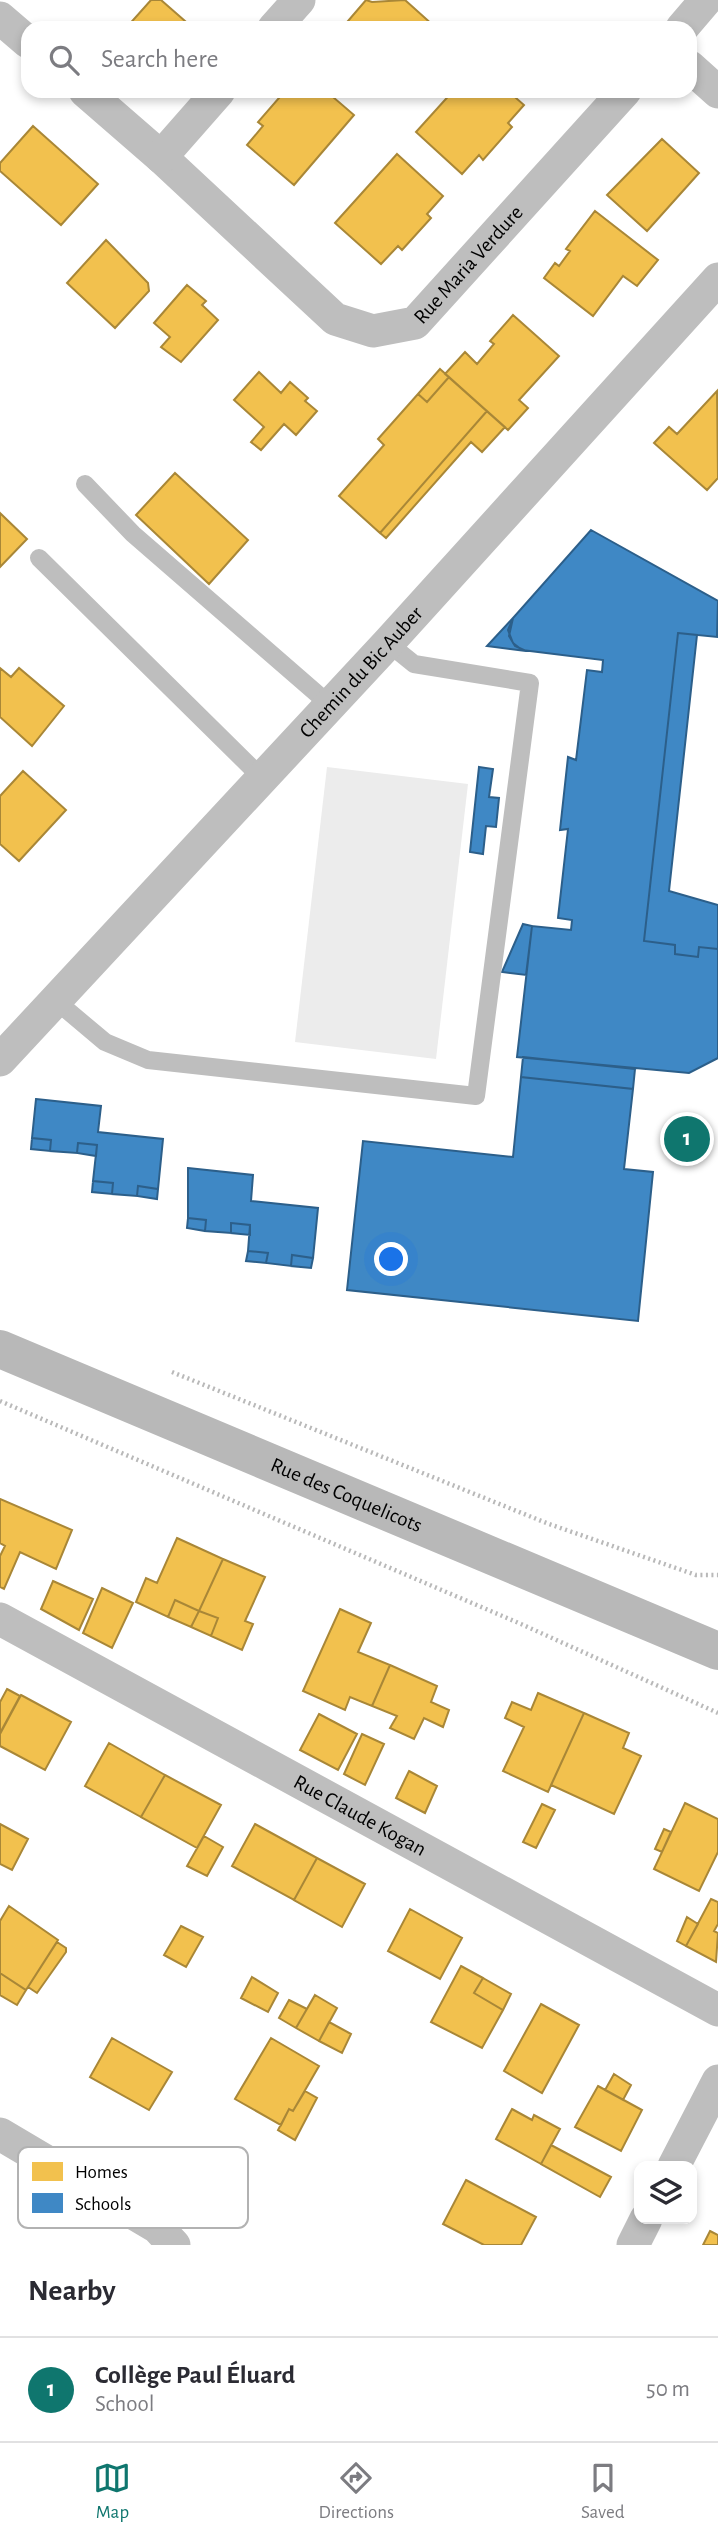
<!DOCTYPE html>
<meta charset="utf-8">
<style>
body{margin:0;font-family:"Alegreya Sans",sans-serif;background:#f2f2f3;color:#2b2b33}
.controls{position:absolute;right:21px;bottom:21px;display:grid;overflow:hidden;border-radius:14px;box-shadow:0 4px 10px #0003}
.controls button{width:63px;height:63px;display:grid;place-items:center;padding:0;border:0;border-bottom:2px solid #e1e1e2;background:#fff;color:#2b2b33;font:35px sans-serif}
.you{position:absolute;left:392px;top:1260px;width:24px;height:24px;margin:-18px;border:5px solid #fff;border-radius:50%;background:#1a73e8;box-shadow:0 0 0 10px #1a73e833}
.badge{display:grid;place-items:center;width:46px;height:46px;border-radius:50%;background:#0f766e;color:#fff;font-size:23px;font-weight:700}
.pin{position:absolute;translate:-50% -50%;border:4px solid #fff;box-shadow:0 2px 7px #0006}
.list{margin:0;padding:0;list-style:none}
h2{display:flex;justify-content:space-between;align-items:center;height:91px;margin:0;padding:0 28px;font-size:30px}
h2 small{font-size:23px;font-weight:400;color:#7c7c81}
.list li{display:grid;grid-template-columns:46px 1fr auto;gap:21px;align-items:center;box-sizing:border-box;height:105px;padding:0 28px;border-top:2px solid #e1e1e2}
.list b{display:block;font-size:26px;white-space:nowrap}
.list p{margin:0;font-size:23px;white-space:nowrap;color:#7c7c81}
.list em{font-size:23px;font-style:normal;color:#7c7c81}
.icon{flex:none;width:38px;height:38px;fill:none;stroke:currentColor;stroke-width:2;stroke-linecap:round;stroke-linejoin:round}
.map{position:relative;flex:none;width:718px;height:2245px;overflow:hidden}
.search{position:absolute;background:#fff;box-shadow:0 4px 10px #0003;left:21px;right:21px;top:21px;height:77px;display:flex;align-items:center;gap:18px;box-sizing:border-box;padding:0 24px;border-radius:21px;color:#7c7c81;font-size:26px}
.sheet{height:196px;background:#fff}
nav{display:flex;justify-content:space-around;align-items:center;box-sizing:border-box;height:98px;border-top:2px solid #e1e1e2;background:#fff;font-size:19px;color:#7c7c81}
nav a{display:grid;justify-items:center;gap:4px}
nav .on{color:#0f766e}
.map>svg:first-child{display:block}
.green{fill:#ececec}
.homes{fill:#f2c14e;stroke:#a98737;stroke-width:2}
.schools{fill:#3f88c5;stroke:#2c5f8a;stroke-width:2}
.lines{fill:none;stroke-linecap:round;stroke-linejoin:round}
.path{stroke:#b9b9b9;stroke-width:4.5;stroke-dasharray:2 3.5;stroke-linecap:butt}
.lane{stroke:#bebebe;stroke-width:18}
.street{stroke:#bebebe;stroke-width:33}
.secondary{stroke:#b8b8b8;stroke-width:38}
.labels{text-anchor:middle;dominant-baseline:central;stroke-width:7;stroke-linejoin:round;paint-order:stroke}
.street-label{font-size:21px;fill:#000;stroke:#fff}
.key{fill:#fff;stroke:#b2b2b2;stroke-width:2}
.key-label{font-size:19px;fill:#000}
</style>
<div class="map">
<svg width="718" height="2245" viewBox="0 0 718 2245">
<rect width="100%" height="100%" fill="#fff"/>
<path class="green" d="M327,767L468,784L436,1059L295,1042Z"/>
<path class="homes" d="M151,0H161L193,28H126Z
M366,0L372,2L405,0L434,26L342,28Z
M285,91L291,94L326,91L354,115L294,185L247,145L263,126L258,122Z
M453,91H508L524,105L508,123L512,127L483,160L479,155L462,174L416,132Z
M33,126L98,184L61,225L0,171V163Z
M662,139L699,173L647,231L607,195Z
M397,154L443,196L427,214L431,218L402,250L398,246L381,264L335,223Z
M595,211L658,260L637,286L623,276L593,316L544,278L555,263L559,266L570,251L566,249Z
M106,240L148,283L149,291L115,328L67,283Z
M187,285L206,301L202,305L218,320L181,362L161,347L170,337L154,323Z
M513,315L559,356L519,400L528,408L508,430L445,374L465,352L477,364L494,344L490,341Z
M440,369L449,377L427,402L418,394Z
M259,372L281,393L290,382L308,398L305,401L317,411L296,435L284,424L261,450L251,442L264,427L234,400Z
M449,377L487,411L380,533L339,496L384,445L378,439L418,394L427,402Z
M717,391L718,478L707,490L654,443L669,427L677,434Z
M487,411L505,427L482,452L471,442L386,538L380,533Z
M175,473L248,540L209,584L136,515Z
M0,513L27,539L0,567Z
M0,668L11,677L19,668L64,706L32,746L0,717Z
M23,771L66,810L19,861L0,844V796Z
M0,1499L72,1530L56,1569L20,1552L4,1589L0,1587V1556L5,1546L0,1543Z
M177,1538L223,1559L199,1611L175,1600L168,1617L136,1602L146,1578L157,1583Z
M223,1559L265,1577L245,1621L253,1624L242,1650L211,1636L218,1618L199,1611Z
M53,1581L93,1599L79,1630L41,1609Z
M102,1588L133,1603L112,1648L83,1633Z
M175,1600L199,1611L191,1627L168,1617Z
M340,1609L371,1623L358,1652L390,1665L372,1706L350,1697L345,1710L303,1691Z
M199,1611L218,1618L211,1636L191,1627Z
M390,1665L437,1686L431,1702L449,1710L443,1727L424,1718L414,1739L390,1728L397,1716L372,1706Z
M7,1689L20,1696L0,1733V1702Z
M538,1693L584,1713L548,1792L503,1771L524,1727L505,1718L512,1702L531,1710Z
M21,1695L71,1722L45,1770L0,1746V1734Z
M584,1713L629,1733L623,1748L641,1756L614,1814L551,1785Z
M319,1714L357,1734L338,1770L300,1750Z
M362,1734L384,1744L365,1785L344,1774Z
M109,1743L165,1775L141,1817L85,1786Z
M409,1771L437,1786L425,1813L396,1798Z
M165,1775L221,1805L197,1848L141,1817Z
M685,1803L718,1819V1852L699,1891L654,1869Z
M542,1804L555,1810L536,1848L523,1842Z
M0,1824L28,1839L12,1870L0,1864Z
M255,1824L317,1858L294,1900L232,1866Z
M664,1829L671,1832L662,1852L655,1849Z
M204,1836L223,1847L207,1876L187,1866Z
M317,1858L365,1884L342,1927L294,1900Z
M711,1899L718,1902V1924L714,1931L718,1933L716,1962L686,1946Z
M9,1906L58,1940L26,1990L0,1973V1921Z
M410,1909L462,1938L440,1979L388,1951Z
M687,1917L698,1924L686,1946L677,1941Z
M181,1926L203,1937L186,1967L164,1955Z
M57,1942L66,1948V1952L37,1993L28,1987Z
M461,1966L483,1978L474,1993L503,2010L482,2048L431,2022Z
M0,1973L26,1990L17,2005L0,1995Z
M252,1977L278,1993L268,2012L241,1998Z
M483,1978L511,1994L503,2010L474,1993Z
M315,1995L337,2008L319,2041L296,2028Z
M289,2000L307,2009L296,2028L279,2018Z
M541,2004L579,2025L542,2093L504,2071Z
M329,2022L351,2034L342,2053L319,2041Z
M112,2038L172,2072L149,2110L90,2077Z
M271,2038L319,2066L293,2111L289,2109L281,2125L235,2099Z
M614,2074L631,2085L623,2100L605,2090Z
M598,2086L642,2110L621,2151L575,2127Z
M305,2091L317,2098L295,2140L278,2130L289,2109L293,2111Z
M512,2109L532,2120L534,2115L560,2129L541,2164L496,2139Z
M551,2145L611,2177L600,2197L541,2164Z
M466,2180L536,2217L521,2245H484L443,2224Z
M710,2231L718,2235V2245H703Z"/>
<path class="schools" d="M591,530L718,601L717,637L678,633L644,941L675,945V954L698,957L699,947L718,949V1058L689,1073L517,1057L532,926L571,930L572,920L558,918L568,829L560,830L568,757L576,760L587,670L602,672L603,660L522,650L513,643L508,630L513,618Z
M513,618L509,636L515,646L526,651L487,646Z
M678,633L697,635L669,891L718,905V949L699,947L698,957L675,954V945L644,941Z
M479,767L493,769L489,797L499,798L496,827L486,826L483,854L470,852Z
M523,924L532,926L526,975L502,972Z
M523,1057L635,1069L633,1089L521,1077Z
M521,1077L633,1089L624,1169L653,1172L638,1321L347,1290L363,1141L513,1157Z
M36,1099L101,1106L98,1132L163,1139L158,1189L138,1186L137,1196L112,1194L113,1183L93,1181L97,1145L78,1143L77,1153L50,1151L51,1140L32,1138Z
M32,1138L51,1140L50,1151L31,1149Z
M78,1143L97,1145L96,1156L77,1153Z
M188,1168L253,1175L251,1201L318,1208L313,1258L292,1255L291,1266L266,1263L268,1253L248,1251L250,1225L231,1223V1233L205,1231L206,1220L188,1218Z
M93,1181L113,1183L112,1194L92,1192Z
M138,1186L158,1189L157,1199L137,1196Z
M188,1218L206,1220L205,1231L187,1228Z
M231,1223L250,1225V1235L231,1233Z
M248,1251L268,1253L266,1263L246,1261Z
M292,1255L313,1258L311,1268L291,1266Z"/>
<g class="lines">
<path class="path" d="M172,1372L549,1524L696,1575H718
M0,1401L521,1624L718,1713"/>
<path class="lane" d="M85,484L133,534L330,705
M39,558L262,778
M55,1000L105,1042L148,1060L476,1096L530,683L414,664L388,643"/>
<g class="street">
<path d="M0,18L28,42"/>
<path d="M274,28L299,0"/>
<path d="M682,28L706,0"/>
<path d="M690,67L718,92"/>
<path id="s1" d="M85,91L161,157L335,319L373,331L415,323L625,91"/>
<path d="M161,157L219,91"/>
<path id="s2" d="M0,1060L388,643L718,279"/>
<path id="s3" d="M0,1619L718,2010"/>
<path d="M0,2134L157,2227L174,2245"/>
<path d="M674,2166L718,2081"/>
<path d="M633,2245L646,2219"/>
</g>
<path class="secondary" id="s4" d="M0,1349L718,1651"/>
</g>
<g class="labels">
<g class="street-label">
<text stroke="none"><textPath href="#s1" startOffset="500">Rue Maria Verdure</textPath></text>
<text stroke="none"><textPath href="#s2" startOffset="530">Chemin du Bic Auber</textPath></text>
<text stroke="none"><textPath href="#s4" startOffset="376">Rue des Coquelicots</textPath></text>
<text stroke="none"><textPath href="#s3" startOffset="410">Rue Claude Kogan</textPath></text>
</g>
</g>
<rect x="18" y="2147" width="230" height="81" rx="10" class="key"/>
<rect x="32" y="2162" width="31" height="19" fill="#f2c14e"/>
<rect x="32" y="2193" width="31" height="20" fill="#3f88c5"/>
<g class="key-label">
<text x="75" y="2178">Homes</text>
<text x="75" y="2210">Schools</text>
</g>
</svg>
<div class="controls">
<button><svg class="icon" aria-label="layers" viewBox="0 0 24 24"><path d="M12 4l9 5-9 5-9-5zM3 14l9 5 9-5"/></svg></button>
</div>
<div class="you"></div>
<div class="pin badge" style="left:687px;top:1139px">1</div>
<div class="search"><svg class="icon" aria-label="search" viewBox="0 0 24 24"><circle cx="10" cy="10" r="6"/><path d="M15 15l6 6"/></svg>Search here</div>
</div>
<section class="sheet">
<h2>Nearby<small></small></h2>
<ul class="list">
<li><span class="badge">1</span><div><b>Collège Paul Éluard</b><p>School</p></div><em>50 m</em></li>
</ul>
</section>
<nav>
<a class="on"><svg class="icon" aria-label="map" viewBox="0 0 24 24"><path d="M3 6l6-2 6 2 6-2v14l-6 2-6-2-6 2zM9 4v14M15 6v14"/></svg>Map</a>
<a><svg class="icon" aria-label="directions" viewBox="0 0 24 24"><path d="M12 3l9 9-9 9-9-9zM9 14v-3h6M13 9l2 2-2 2"/></svg>Directions</a>
<a><svg class="icon" aria-label="saved" viewBox="0 0 24 24"><path d="M7 4h10v16l-5-4-5 4z"/></svg>Saved</a>
</nav>
